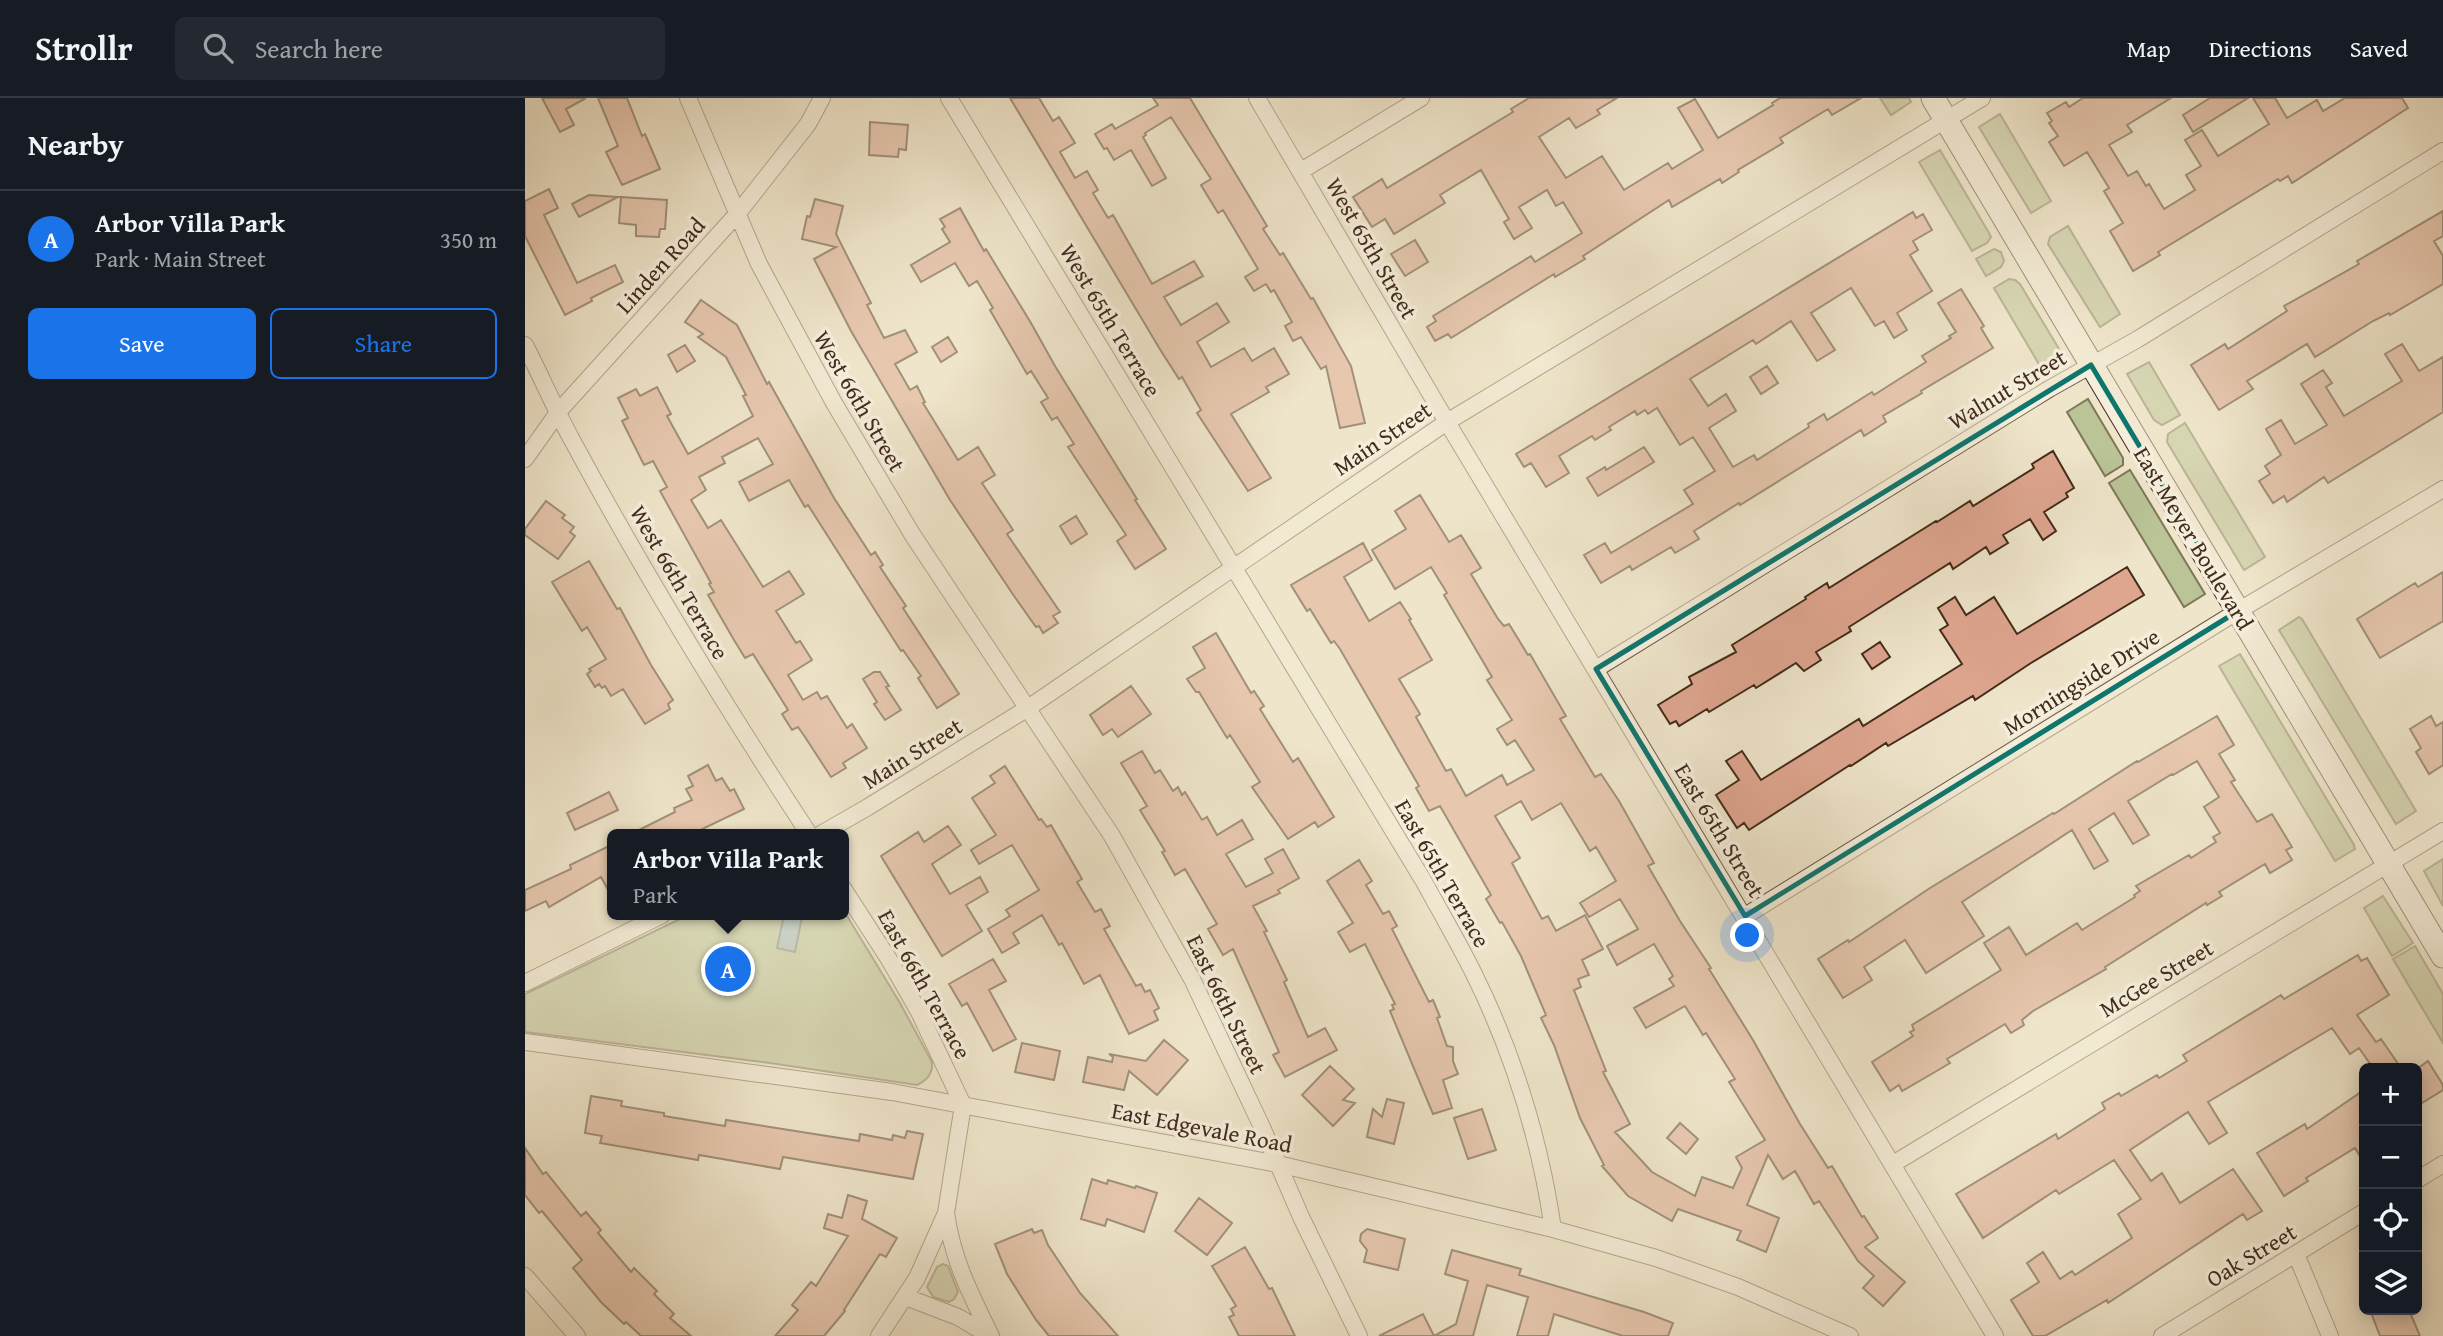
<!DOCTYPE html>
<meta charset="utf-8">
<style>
body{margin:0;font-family:"Gentium Book Plus",serif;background:#242831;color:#f1f3f6}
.controls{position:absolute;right:21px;bottom:21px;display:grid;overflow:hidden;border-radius:10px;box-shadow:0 4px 18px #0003}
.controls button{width:63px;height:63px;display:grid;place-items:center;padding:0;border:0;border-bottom:2px solid #363941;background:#171b24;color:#f1f3f6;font:35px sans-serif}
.you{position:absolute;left:1223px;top:838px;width:24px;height:24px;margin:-18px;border:5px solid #fff;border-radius:50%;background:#1a73e8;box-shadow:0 0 0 10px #1a73e833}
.badge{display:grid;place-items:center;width:46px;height:46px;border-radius:50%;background:#1a73e8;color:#fff;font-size:23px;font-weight:700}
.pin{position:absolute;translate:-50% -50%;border:4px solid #fff;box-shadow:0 2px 7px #0006}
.popup{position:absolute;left:82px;top:731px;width:242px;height:91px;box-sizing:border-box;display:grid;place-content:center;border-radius:10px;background:#171b24;filter:drop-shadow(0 2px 5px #0005);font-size:23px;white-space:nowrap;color:#9ea1a6}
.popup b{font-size:26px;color:#f1f3f6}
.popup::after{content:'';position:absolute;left:50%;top:100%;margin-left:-14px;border:14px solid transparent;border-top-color:#171b24}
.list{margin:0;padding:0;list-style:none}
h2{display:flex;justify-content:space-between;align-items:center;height:91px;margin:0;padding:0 28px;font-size:30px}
h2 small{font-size:23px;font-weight:400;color:#9ea1a6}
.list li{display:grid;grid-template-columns:46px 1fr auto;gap:21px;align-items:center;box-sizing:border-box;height:98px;padding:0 28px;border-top:2px solid #363941}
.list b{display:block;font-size:26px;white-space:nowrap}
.list p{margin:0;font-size:23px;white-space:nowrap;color:#9ea1a6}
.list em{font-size:23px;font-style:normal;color:#9ea1a6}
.actions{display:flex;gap:14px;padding:21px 28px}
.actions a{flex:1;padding:16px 0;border:2px solid #1a73e8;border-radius:10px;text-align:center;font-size:24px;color:#1a73e8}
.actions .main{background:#1a73e8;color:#fff}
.icon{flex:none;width:38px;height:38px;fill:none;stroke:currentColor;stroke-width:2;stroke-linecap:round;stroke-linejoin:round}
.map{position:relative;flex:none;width:1918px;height:1238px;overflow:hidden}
header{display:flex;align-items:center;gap:42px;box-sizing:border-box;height:98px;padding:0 35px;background:#171b24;border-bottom:2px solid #363941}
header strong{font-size:33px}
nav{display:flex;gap:38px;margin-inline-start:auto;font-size:24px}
.search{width:490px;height:63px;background:#242831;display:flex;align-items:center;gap:18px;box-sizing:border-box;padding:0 24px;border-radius:10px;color:#9ea1a6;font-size:26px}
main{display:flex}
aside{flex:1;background:#171b24}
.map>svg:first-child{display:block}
.green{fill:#bac497;stroke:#7e7858;stroke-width:2}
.water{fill:#a0bcc2;stroke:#7b827f;stroke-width:2}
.building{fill:#dea58f;stroke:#432c1a;stroke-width:2;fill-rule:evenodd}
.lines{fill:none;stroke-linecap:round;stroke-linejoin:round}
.minor-casing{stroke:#6e5a46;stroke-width:18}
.secondary-casing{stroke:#432c1a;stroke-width:25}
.minor{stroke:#f5eedd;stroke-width:16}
.secondary{stroke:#f5eedd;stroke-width:23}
.marked{fill:none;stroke:#0f766e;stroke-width:5;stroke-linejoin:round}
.labels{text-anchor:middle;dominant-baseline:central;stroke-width:7;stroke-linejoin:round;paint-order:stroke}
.street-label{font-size:23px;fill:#432c1a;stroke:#f5eedd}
</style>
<header>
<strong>Strollr</strong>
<div class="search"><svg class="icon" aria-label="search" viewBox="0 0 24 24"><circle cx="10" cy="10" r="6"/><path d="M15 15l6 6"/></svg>Search here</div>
<nav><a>Map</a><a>Directions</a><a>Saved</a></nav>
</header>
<main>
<aside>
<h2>Nearby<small></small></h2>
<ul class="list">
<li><span class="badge">A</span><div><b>Arbor Villa Park</b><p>Park · Main Street</p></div><em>350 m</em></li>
</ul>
<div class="actions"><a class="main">Save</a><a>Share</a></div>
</aside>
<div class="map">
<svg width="1918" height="1238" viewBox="0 0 1918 1238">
<rect width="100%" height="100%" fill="#efe5cb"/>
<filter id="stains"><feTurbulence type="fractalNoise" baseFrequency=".00286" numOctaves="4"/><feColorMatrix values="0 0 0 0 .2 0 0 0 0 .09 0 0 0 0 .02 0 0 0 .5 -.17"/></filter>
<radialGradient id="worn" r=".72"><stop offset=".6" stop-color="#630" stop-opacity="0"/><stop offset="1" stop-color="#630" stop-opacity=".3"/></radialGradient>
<path class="green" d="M1355,0H1384L1386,4L1366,17Z
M1475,16L1526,103L1506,115L1454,29Z
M1415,52L1464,135L1466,139L1462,145L1447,153L1394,64Z
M1543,128L1595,216L1575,229L1523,146L1525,139Z
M1469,151L1476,154L1479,163L1476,169L1461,178L1451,161Z
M1484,181L1490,182L1495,186L1534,251L1535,255L1515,268L1469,190Z
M1624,264L1655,317L1637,327L1629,322L1602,276Z
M1563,301L1598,360V367L1580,378L1542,314Z
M1660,325L1740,459L1719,472L1642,344L1643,336Z
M1605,372L1680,496L1659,509L1584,385Z
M1774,519L1777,521L1891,713L1871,726L1754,532Z
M1715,556L1829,747L1830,751L1810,763L1694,568Z
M1918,761V808L1899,773Z
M1858,798L1888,845L1867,858L1839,810Z
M319,813L375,905L407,964C408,976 402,982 392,987L245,965L0,934V896L163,817H318Z
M1890,848L1918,896V945L1868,861Z
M418,1166L423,1168L433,1194L429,1201L424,1204L408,1199L402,1189L412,1169Z"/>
<path class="water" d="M259,817L277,819L270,854L252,850Z"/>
<path class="building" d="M17,0H61L41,11L49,27L35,34Z
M73,0H102L117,38L120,36L135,71L97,87L81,54L93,48Z
M485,0H514L528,23L534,19L550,45L535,54L550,80L562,73L573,92L568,95L583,120L588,117L627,186L669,163L678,178L639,199L656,227L692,205L704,224L672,244L686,269L719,250L727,263L749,250L764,276L741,289L744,294L706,316L746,380L723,393L672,315L676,312L657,279L654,281L636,253Z
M628,0H665L742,128L738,131L755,157L758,155L786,201L788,200L826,268L840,325L815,330L801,268L796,271L776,239L768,243L760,228L767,224L749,192L746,194L741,186L729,193L720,179L733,171L698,112L693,115L676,87L686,81L646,19L620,35L621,37L618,39L641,80L627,88L606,52L589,62L582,50L579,51L570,36L587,26L590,31L633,7Z
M1004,0H1092L1072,12L1075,16L1051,30L1044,20L1014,39L1041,80L1077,58L1099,92L1143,65L1147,71L1178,52L1153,10L1170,1L1193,40L1248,7L1247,5L1255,0H1336L1307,17L1303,11L1255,40L1258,45L1213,72L1214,74L1197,85L1195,81L1147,109L1144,102L1058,158L1060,161L1030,179L1029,176L926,240L923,236L910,243L902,229L911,223L908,218L1006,158L1010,164L1057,135L1038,104L1031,108L1022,92L994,109L1007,130L989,141L979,124L984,121L956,72L915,97L920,105L869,136L860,121L847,129L828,99L857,81L862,90L988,14L986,11Z
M1558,0H1646L1602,27L1607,34L1584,47L1603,78L1612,73L1621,88L1624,86L1639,111L1670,92L1661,77L1676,68L1660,42L1677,32L1693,58L1744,26L1728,0H1750L1762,20L1792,2L1798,13L1820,0H1877L1883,10L1767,85L1763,78L1755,83L1753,81L1633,154L1635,157L1608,173L1585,133L1598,125L1579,93L1584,90L1562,54L1539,68L1524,44L1533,38L1524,25L1527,23L1522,15L1541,4L1544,9Z
M1685,0H1723L1668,34L1658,17Z
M345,24L383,27L381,52L374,51L373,59L344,57Z
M24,91L33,110L19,117L52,185L90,167L98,184L66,200L67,203L40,217L0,138V103Z
M64,97L93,99L54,119L47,106Z
M96,99L142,102L140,131H135L134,139L111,138V127L94,125Z
M290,101L318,108L311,136L346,205L342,207L359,240L380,232L392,254L370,266L385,292L392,288L400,304L398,305L433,362L453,349L470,377L457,385L488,432L482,436L535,514L528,518L533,525L518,535L514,528L511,529L489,498L425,402L326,233L289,161L311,149L277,141L282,118L285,119Z
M435,110L459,153L461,151L506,225L530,268L612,401L610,402L641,451L610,471L592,443L601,437L543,349L549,346L532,319L527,322L516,304L523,300L506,273L502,276L465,212L468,210L452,183L444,188L430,165L396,184L386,167L425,144L417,131L420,129L415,121Z
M1918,113V138L1909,143L1918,158V186L1865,217L1864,215L1848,223L1790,259L1782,246L1722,283L1728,291L1694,312L1666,267L1700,246L1703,251L1762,213L1759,208L1834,166L1832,163Z
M1388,114L1391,120L1398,116L1407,132L1388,143L1393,152L1385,157L1407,193L1372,215L1382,232L1369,240L1359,223L1350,228L1326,190L1286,215L1310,252L1292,263L1266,223L1231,246L1228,242L1165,281L1183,308L1201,296L1211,313L1184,330L1208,369L1229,357L1232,362L1284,329L1283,326L1299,316L1302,322L1347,294L1349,297L1401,264L1397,258L1426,240L1424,238L1431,234L1413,205L1436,191L1459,228L1456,230L1468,250L1396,293L1397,295L1358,318L1361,324L1339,338L1336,332L1215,407L1214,405L1169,433L1174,441L1150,455L1146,449L1107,472L1105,468L1076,485L1059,457L1080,445L1086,455L1168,406L1159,392L1190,373L1168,339L1155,347L1132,310L1123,316L1120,312L1112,317L1110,313L1084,329L1086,332L1070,342L1067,338L1034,358L1044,375L1021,389L1006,365L999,369L991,356Z
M890,142L903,164L880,178L866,156Z
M176,202L212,227L242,286L244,284L309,400L346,457L350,454L358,467L355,469L381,508L378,510L434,596L412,610L393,580L396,578L378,552L376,553L283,407L280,409L264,382L224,403L214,384L248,366L233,340L197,359L200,365L174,379L181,392L166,402L183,430L196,422L238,489L264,473L279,496L251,513L271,545L275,543L287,562L263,577L278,602L292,594L296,601L302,598L322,630L327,626L342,650L318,665L321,670L306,679L280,639L273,629L267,632L257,616L263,612L228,556L220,560L209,542L183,497L189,494L184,486L186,485L135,393L142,389L128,363L119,367L97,323L103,320L93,300L111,291L115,298L132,289L146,316L142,318L163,356L228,318L218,298L221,297L201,259L173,239L178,236L160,224Z
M423,239L432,254L416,264L407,249Z
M1877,246L1894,273L1918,259V314L1803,385L1799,379L1762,404L1759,398L1748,405L1734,383L1745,376L1740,368L1756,357L1741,331L1756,322L1770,346L1802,327L1776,286L1798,272L1807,285L1801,289L1819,318L1877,283L1860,256Z
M160,247L170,263L152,274L143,257Z
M1242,268L1253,285L1236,296L1225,279Z
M1119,349L1129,364L1073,398L1062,380L1080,369L1081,372Z
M1528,353L1549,390L1541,395L1543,399L1519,414L1531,433L1518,442L1505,421L1478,437L1483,445L1465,456L1461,449L1428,471L1425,465L1324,529L1326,533L1291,554L1296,562L1279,573L1271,565L1231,590L1229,587L1184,614L1182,611L1154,628L1151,623L1145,626L1133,607L1167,586L1164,579L1211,554L1207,547L1281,501L1280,499L1302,485L1304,490L1411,423L1412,424L1445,403L1448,408L1509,370L1507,366Z
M895,397L924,444L936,437L956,470L946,476L973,521L979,528L984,526L1003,557L1005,556L1041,618L1035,621L1070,679L1076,676L1094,703L1129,765L1123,768L1155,823L1186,870L1184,871L1228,942L1275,1026L1303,1070L1307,1068L1337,1119L1339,1118L1353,1140L1340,1149L1380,1184L1358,1208L1338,1190L1349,1178L1333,1163L1294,1103L1289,1106L1270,1073L1258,1081L1243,1057L1222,1107L1254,1120L1241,1154L1212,1142L1216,1133L1153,1111L1147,1123L1103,1098L1077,1068L1079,1067L1055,1020L1029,947L1016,920L1021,917L996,858L977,824L975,825L961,801L966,797L915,708L904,713L891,690L894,688L815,551L809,543L806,545L785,511L782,513L766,487L838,445L847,462L819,479L844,523L875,504L886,521L884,522L907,562L874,581L895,616L891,619L921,673L926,671L941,698L977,677L982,687L1009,672L990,642L982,647L972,631L987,622L962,582L967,579L919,497L922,495L906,469L870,491L847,452L881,431L870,413ZM996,703L1007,722L1036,705L1065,753L1071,749L1091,783L1055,805L1064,819L1095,801L1113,831L1082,848L1092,867L1129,846L1148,878L1144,881L1149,888L1109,910L1121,930L1160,908L1178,937L1181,935L1210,981L1204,984L1240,1042L1211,1059L1217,1070L1208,1090L1177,1079L1170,1098L1127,1074L1090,1034L1105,1026L1078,974L1081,973L1049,892L1056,889L1053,881L1064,877L1057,862L1078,851L1060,817L1031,833L1023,818L1017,821L987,765L995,760L970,718Z
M21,403L40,417L37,420L49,429L45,434L50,438L33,461L0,437V431Z
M551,418L562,436L546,446L535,428Z
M64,463L92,511L95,510L126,567L148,602L143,606L145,611L120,626L98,591L86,598L80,588L77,590L74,586L70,589L62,576L66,573L64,571L81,561L62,529L57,533L27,484Z
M1602,469L1619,497L1506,565L1450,602L1448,598L1363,648L1361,645L1326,668L1325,667L1224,732L1219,725L1212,730L1191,697L1214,682L1201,663L1217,653L1236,682L1334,621L1338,628L1437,566L1415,532L1423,527L1413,510L1430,499L1441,517L1469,499L1492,536Z
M1918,474V523L1855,560L1832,521L1890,485L1893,489Z
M691,535L726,595L729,593L739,608L735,611L768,664L773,660L809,719L793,729L790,724L763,741L727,689L735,684L705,637L702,640L674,594H671L662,581L680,570L668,549Z
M1355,544L1365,559L1347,571L1337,556Z
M349,574H355L364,588L361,589L376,612L360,622L349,606L352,604L338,581Z
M606,588L626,616L593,639L587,631L578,637L565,617Z
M1692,618L1709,647L1694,656L1710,682L1706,684L1732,724L1747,716L1767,749L1761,752L1767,762L1745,775L1740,766L1694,794L1697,798L1682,807L1681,805L1580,869L1581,871L1508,913L1497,922L1499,927L1486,935L1480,926L1422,961L1425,965L1410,974L1377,993L1374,987L1365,993L1347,964L1388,938L1385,934L1389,932L1387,927L1476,872L1459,845L1484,829L1501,857L1552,825L1557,832L1610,799L1609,797L1615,793L1611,788L1664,757L1666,760L1691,744L1688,739L1695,735L1679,709L1694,699L1672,663L1648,677L1647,676L1603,703L1624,737L1608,746L1589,715L1564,731L1583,763L1569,771L1547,732L1437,804L1459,838L1401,875L1380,842L1339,869L1347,882L1318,900L1293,861L1323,842L1324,844L1405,790L1528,715L1529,716L1612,663L1613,664Z
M1906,618L1911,628L1918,624V667L1904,676L1891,654L1896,650L1885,631Z
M617,653L630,675L635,672L648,693L653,689L657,697L660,694L677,722L682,719L692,737L717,722L728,741L701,756L721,789L748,775L740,761L758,751L774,780L753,792L755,795L728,808L742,833L739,834L762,882L759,884L783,939L800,930L812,952L760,979L748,957L754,954L708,851L698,857L683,831L692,826L660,771L650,777L637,754L640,753L615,712L622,708L596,665Z
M183,667L191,683L197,680L205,693L209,691L219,711L167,736H106L150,714L149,710L167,702L161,691L168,688L163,678Z
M480,668L514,722L516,721L522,729L526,727L557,781L552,784L570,814L576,811L585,828L579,831L611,888L616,886L620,894L625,892L634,910L629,913L633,922L604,936L575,877L559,886L537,845L534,847L517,817L488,835L494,845L477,855L463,831L485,818L481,812L514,792L487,747L454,766L446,752L471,737L447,700L470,685L465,678Z
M84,694L93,712L50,732L42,715Z
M423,728L436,747L407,766L425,796L455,779L463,794L441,807L457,833L417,858L356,758L393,734L399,744Z
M88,746V801L76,779L24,809L21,803L0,813V792L46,771L45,767Z
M834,762L847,783L841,787L858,816L864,813L872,828L867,831L904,904L908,902L915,919L912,920L922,948L928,949V963L933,976L918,982L927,1010L908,1016L865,913L869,911L867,907L870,906L840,846L825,854L813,834L828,825L802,783Z
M1833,857L1836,863L1842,860L1864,897L1832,917L1851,944L1856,941L1876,970H1848L1834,950L1825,956L1807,930L1683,1004L1702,1035L1684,1046L1663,1014L1605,1052L1626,1083L1637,1075L1655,1105L1708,1071L1737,1113L1722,1122L1718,1116L1583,1205L1582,1202L1520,1238H1508L1486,1202L1514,1184L1502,1165L1518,1154L1535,1181L1547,1173L1550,1177L1607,1140L1593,1116L1616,1101L1589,1062L1534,1096L1531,1092L1458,1140L1431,1096L1531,1036L1533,1041L1580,1011L1577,1005L1594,995L1596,998L1632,977L1634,980L1662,963L1658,957L1756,897L1759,901Z
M468,861L481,883L464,892L491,941L468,953L442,905L437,908L424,886Z
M639,942L663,962L632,997L604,973L599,992L558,984L563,959L587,964L588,959L584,956L621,963Z
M497,945L535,953L529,982L490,974Z
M1903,963L1918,987V992L1892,1008V971Z
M805,968L829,991L818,1002L830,1005L808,1028L777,997Z
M1839,992V1065L1830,1050L1781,1080L1783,1083L1759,1098L1732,1055L1780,1026L1782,1031Z
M66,998L97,1003L96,1008L139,1015V1018L200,1028L201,1022L334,1043L335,1036L367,1042L368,1037L380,1040L382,1033L398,1036L388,1081L258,1059L255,1071L174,1057L173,1062L75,1045L77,1038L60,1035Z
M862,1001L879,1005L869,1046L842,1039L848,1011L857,1019Z
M957,1011L971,1052L943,1061L929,1020Z
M1155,1025L1173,1041L1161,1056L1142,1040Z
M0,1050L18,1076L21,1074L56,1118L61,1114L76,1132L73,1135L106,1174L109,1170L132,1193L129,1196L149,1216L145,1220L166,1238H116L101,1224L99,1226L76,1204L48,1170L57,1162L17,1113L14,1115L0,1097Z
M567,1081L582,1086L583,1082L610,1090L611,1088L632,1095L619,1134L582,1121L580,1128L556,1121Z
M323,1097L342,1103L337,1121L372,1140L361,1159L355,1156L319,1212L320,1213L299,1238H250L273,1212L267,1207L286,1184L291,1188L323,1138L299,1130L303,1116L317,1120Z
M674,1100L707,1125L682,1157L650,1133Z
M507,1131L509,1135L517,1132L523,1147L555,1195L593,1238H524L511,1222L482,1176L470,1146Z
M842,1131L880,1141L873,1172L839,1164L842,1152L835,1143L836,1136Z
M720,1149L744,1191L747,1190L770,1238H714L704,1219L709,1217L706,1211L711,1208L687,1168Z
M927,1152L996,1171L994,1177L1119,1214L1148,1225L1143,1238H1098L1029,1216L1023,1238H992L1003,1199L962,1187L948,1238H854L898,1216L909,1238L931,1226L943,1183L920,1176Z
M1845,1212H1884L1895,1238H1855Z"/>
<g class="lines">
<g class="minor-casing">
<path id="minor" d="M163,0L234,166L309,305L387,436L587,738L667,881L736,1027L777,1121L834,1238
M424,0L898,782C915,813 933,844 949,876C989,957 1015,1042 1028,1131
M732,0L922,324L1470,1238
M776,73L896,0
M0,247C16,278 30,311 47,342C120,477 200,608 284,736
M0,361L34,313L213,115L283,26L297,0
M1071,571L1524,291L1613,241L1918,53
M296,736L343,709L503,610L922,324L1457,0
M318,790L365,863L394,914L438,1007L421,1115L392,1180L354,1238
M1220,818L1713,513L1918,391
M0,885L137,817
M0,944L367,994L753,1066L1028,1131L1131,1160L1213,1189L1325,1238
M1368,1066L1918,733
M1892,1082L1918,1066
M421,1115C428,1163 445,1195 466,1238
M1771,1156L1805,1238
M0,1178L52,1238
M381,1199L433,1219L465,1238
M1637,1238L1839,1114"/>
</g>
<g class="secondary-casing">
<path id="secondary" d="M1408,0L1918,858"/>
</g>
<use href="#minor" class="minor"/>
<use href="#secondary" class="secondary"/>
</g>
<path d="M0 0H1918V1238H0ZM1566,267L1713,513L1220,818L1071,571Z" fill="#efe5cb" fill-opacity=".55" fill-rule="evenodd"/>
<path class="marked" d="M1566,267L1713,513L1220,818L1071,571Z"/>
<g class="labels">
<g class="street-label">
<text transform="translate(847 150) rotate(60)">West 65th Street</text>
<text transform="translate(135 167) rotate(-48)">Linden Road</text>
<text transform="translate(586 222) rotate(59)">West 65th Terrace</text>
<text transform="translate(1482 291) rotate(-31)">Walnut Street</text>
<text transform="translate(335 303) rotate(60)">West 66th Street</text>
<text transform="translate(857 340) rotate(-34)">Main Street</text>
<text transform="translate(1669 440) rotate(59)">East Meyer Boulevard</text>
<text transform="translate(155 484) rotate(60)">West 66th Terrace</text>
<text transform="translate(1556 583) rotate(-32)">Morningside Drive</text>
<text transform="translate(387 655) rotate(-32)">Main Street</text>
<text transform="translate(1195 732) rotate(59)">East 65th Street</text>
<text transform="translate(918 775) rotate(60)">East 65th Terrace</text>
<text transform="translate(1631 880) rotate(-31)">McGee Street</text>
<text transform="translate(400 886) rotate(61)">East 66th Terrace</text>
<text transform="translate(702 906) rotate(64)">East 66th Street</text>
<text transform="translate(677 1029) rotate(11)">East Edgevale Road</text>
<text transform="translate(1726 1157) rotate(-31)">Oak Street</text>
</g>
</g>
<rect width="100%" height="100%" filter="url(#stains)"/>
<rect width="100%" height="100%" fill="url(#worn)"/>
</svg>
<div class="controls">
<button>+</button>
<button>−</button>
<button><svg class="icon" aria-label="locate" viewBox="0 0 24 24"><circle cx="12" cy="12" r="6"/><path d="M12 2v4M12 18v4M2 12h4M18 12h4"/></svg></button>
<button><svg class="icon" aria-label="layers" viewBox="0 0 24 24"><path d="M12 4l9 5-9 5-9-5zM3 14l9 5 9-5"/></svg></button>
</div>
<div class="you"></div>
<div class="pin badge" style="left:203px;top:871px">A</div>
<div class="popup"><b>Arbor Villa Park</b>Park</div>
</div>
</main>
